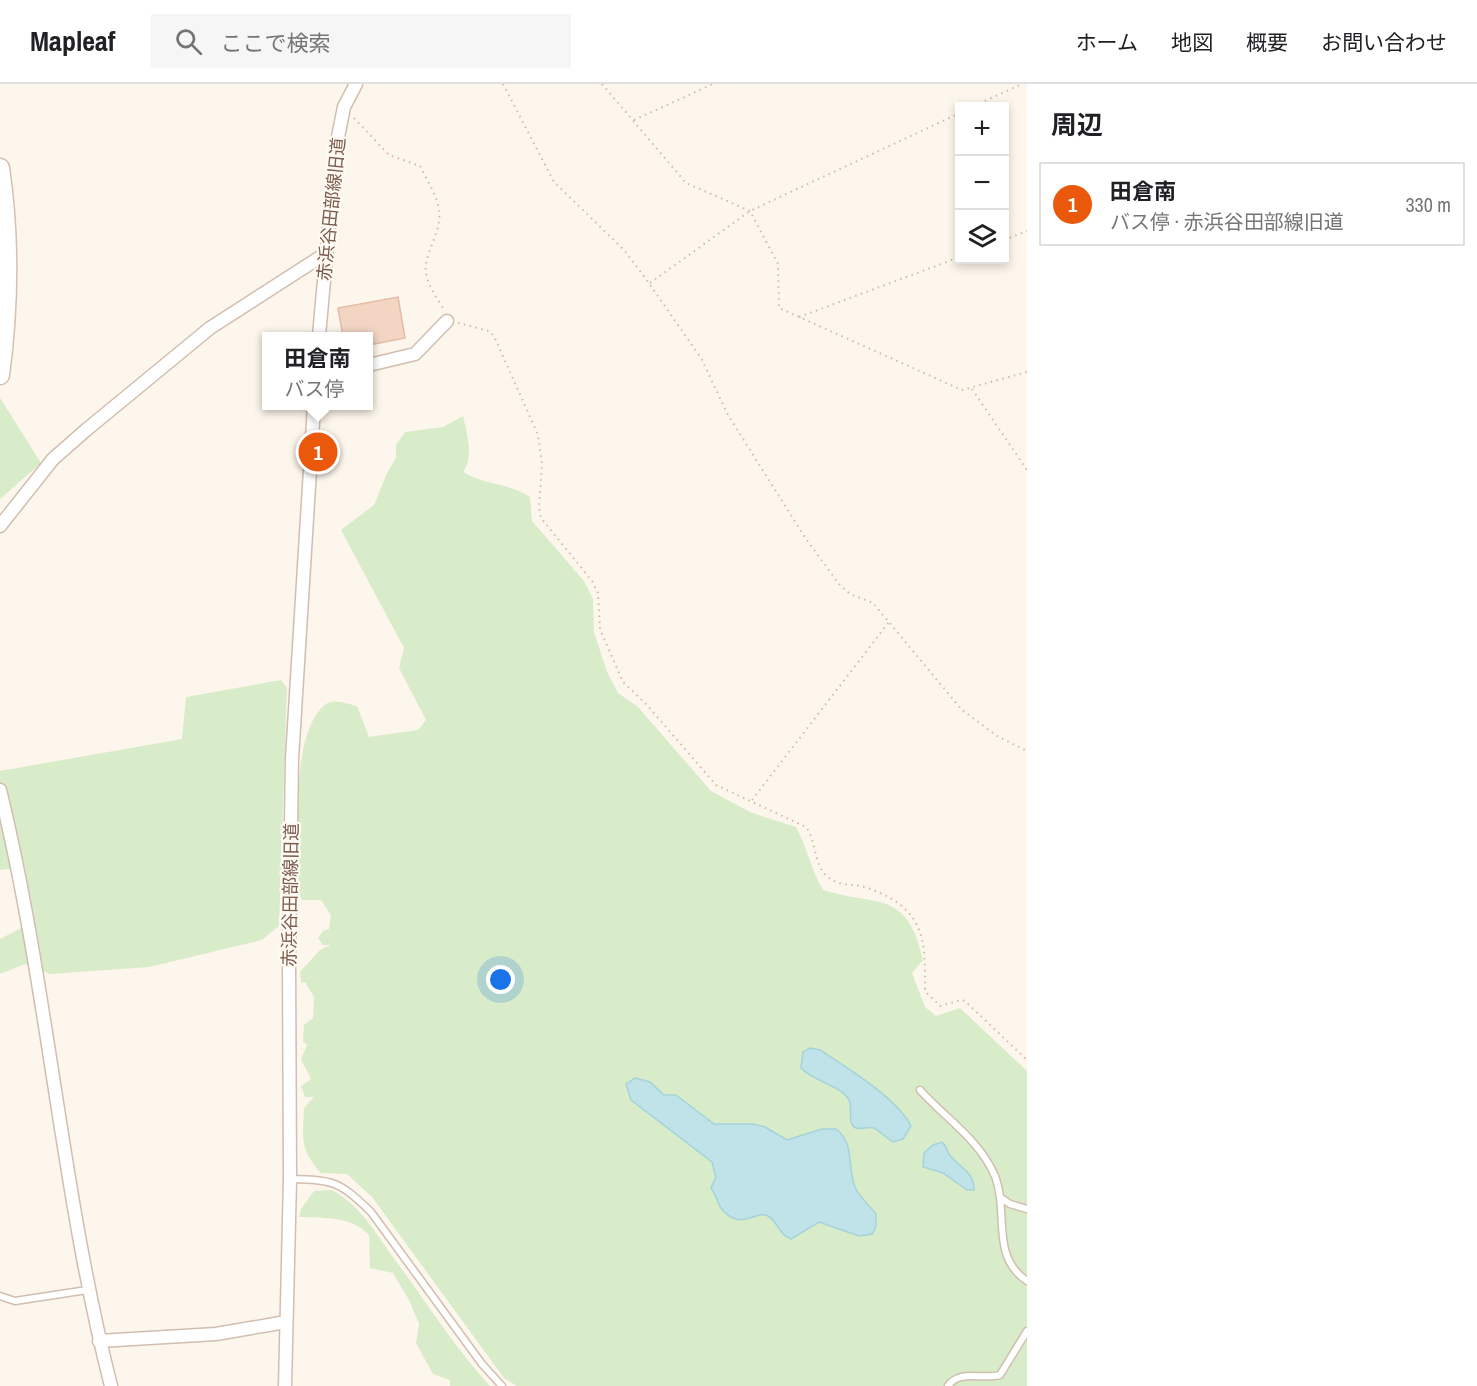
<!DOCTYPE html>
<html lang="ja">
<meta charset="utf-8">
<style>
body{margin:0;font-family:"Archivo Narrow","Noto Sans JP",sans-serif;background:#f6f6f6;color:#202124}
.controls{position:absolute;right:18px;top:18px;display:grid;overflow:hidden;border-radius:0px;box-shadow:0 3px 9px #0003}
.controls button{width:54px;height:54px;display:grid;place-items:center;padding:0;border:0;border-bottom:2px solid #e0e0e0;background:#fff;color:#202124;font:30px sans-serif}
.you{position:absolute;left:501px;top:896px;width:21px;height:21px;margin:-15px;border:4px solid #fff;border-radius:50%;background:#1a73e8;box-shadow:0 0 0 9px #1a73e833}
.badge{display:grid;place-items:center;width:39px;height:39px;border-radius:50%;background:#ea580c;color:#fff;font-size:20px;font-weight:700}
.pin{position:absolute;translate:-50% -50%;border:3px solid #fff;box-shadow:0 2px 6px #0006}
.popup{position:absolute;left:262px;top:248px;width:111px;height:78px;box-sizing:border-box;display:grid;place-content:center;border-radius:0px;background:#fff;filter:drop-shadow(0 2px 4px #0005);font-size:20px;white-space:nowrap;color:#757577}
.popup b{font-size:22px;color:#202124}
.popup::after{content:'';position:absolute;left:50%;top:100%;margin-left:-12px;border:12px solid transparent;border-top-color:#fff}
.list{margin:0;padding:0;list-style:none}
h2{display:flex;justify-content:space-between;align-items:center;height:78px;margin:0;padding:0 24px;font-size:26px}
h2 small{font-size:20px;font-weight:400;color:#757577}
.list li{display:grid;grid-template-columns:39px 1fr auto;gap:18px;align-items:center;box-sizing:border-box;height:84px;margin:0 12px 12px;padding:0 12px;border:2px solid #e0e0e0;border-radius:0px}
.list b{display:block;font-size:22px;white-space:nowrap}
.list p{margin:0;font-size:20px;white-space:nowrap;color:#757577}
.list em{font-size:20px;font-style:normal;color:#757577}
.icon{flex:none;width:33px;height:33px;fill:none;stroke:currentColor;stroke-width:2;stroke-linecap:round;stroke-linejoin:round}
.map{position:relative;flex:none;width:1027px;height:1302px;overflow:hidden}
header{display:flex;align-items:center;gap:36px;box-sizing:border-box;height:84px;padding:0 30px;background:#fff;border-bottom:2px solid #e0e0e0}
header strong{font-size:28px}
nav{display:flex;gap:33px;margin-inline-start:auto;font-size:21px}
.search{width:420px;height:54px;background:#f6f6f6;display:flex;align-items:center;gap:15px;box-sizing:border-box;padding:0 21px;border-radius:0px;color:#757577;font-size:22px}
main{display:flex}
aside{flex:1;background:#fff}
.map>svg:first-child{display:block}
.green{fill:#d8ecc9}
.water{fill:#bfe3e8;stroke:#a5d3da;stroke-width:1.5}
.building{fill:#f3d5c3;stroke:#e6bba3;stroke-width:1.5}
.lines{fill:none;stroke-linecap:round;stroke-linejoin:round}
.lane-casing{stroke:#d1beb0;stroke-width:9}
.street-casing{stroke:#d1beb0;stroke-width:15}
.secondary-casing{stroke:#d6c0b0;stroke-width:21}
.path{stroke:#d9b8a5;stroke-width:2;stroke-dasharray:1.5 4.5;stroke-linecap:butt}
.lane{stroke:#fff;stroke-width:6}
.street{stroke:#fff;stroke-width:12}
.secondary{stroke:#fff;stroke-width:18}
.labels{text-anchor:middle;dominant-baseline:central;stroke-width:4.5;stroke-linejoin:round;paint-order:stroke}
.street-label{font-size:18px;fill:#7a5c4d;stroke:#fffaf3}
</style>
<header>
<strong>Mapleaf</strong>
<div class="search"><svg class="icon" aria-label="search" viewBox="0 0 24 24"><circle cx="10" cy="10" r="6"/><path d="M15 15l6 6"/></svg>ここで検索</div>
<nav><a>ホーム</a><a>地図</a><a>概要</a><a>お問い合わせ</a></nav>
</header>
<main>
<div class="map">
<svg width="1027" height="1302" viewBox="0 0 1027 1302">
<rect width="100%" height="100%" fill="#fdf6ec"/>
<path class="green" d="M0,314L41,379L0,415Z
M463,332C467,350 474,373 463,388C485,401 509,399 530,413L532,437L584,497L593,515L594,548L607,588L618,609L638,623L711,707L752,729L796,743C807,763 811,786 823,806C879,823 907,805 923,876L912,889L925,923L936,932L960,924L1027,987V1302H517L504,1294L372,1113L347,1090L321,1089C299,1064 303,1055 304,1024L314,1013H305L301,1002L311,995L301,975L307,961L303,957L304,941L313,934L314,913L305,898L301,899L300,888L320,866L331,861H323L318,854L323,847L329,845L331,831L321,816H302L299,809C299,766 288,648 326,620C334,614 348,620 357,622L369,653L418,646L426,636L399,584L404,564L341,446L374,421L387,389L396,374V361L405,348L443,343Z
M281,596L287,604L279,842L262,856L149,883L50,890L25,880L0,890V855L31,839L25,783L0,786V687L182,655L186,613Z
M332,1106C361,1122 374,1147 393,1173C425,1216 454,1263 490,1302H450V1296L433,1290L416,1259L419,1240L409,1216L393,1189L370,1184L369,1151C352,1132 323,1134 299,1133L301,1125L314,1107Z"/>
<path class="water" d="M810,964L820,966C846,983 897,1014 911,1042L903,1055L893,1058L874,1044C868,1042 861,1046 856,1044C846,1040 854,1022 848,1014C837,1000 814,998 801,984L803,968Z
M635,994L650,998L664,1011H676L714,1040H753L765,1043L787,1056L822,1045H836C855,1059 847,1083 855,1103C860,1114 869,1121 876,1130V1143L872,1150L859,1152L819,1138L791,1155C778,1150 779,1139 768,1132C756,1125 740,1149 721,1124C717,1118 716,1110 711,1104L716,1093L712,1078L631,1016L626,1000Z
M942,1058C947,1062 946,1065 949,1070C958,1083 975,1088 974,1106H967L943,1089L923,1083L924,1069L933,1061Z"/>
<path class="building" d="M398,213L405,254L369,261V252H343L338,224Z"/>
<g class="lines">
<g class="lane-casing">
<path id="lane" d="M920,1006C946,1035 979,1055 995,1092C1009,1129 990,1172 1027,1197
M290,1095C334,1096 339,1097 371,1128L482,1280L502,1302
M1001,1114L1010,1120L1027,1125
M0,1212L15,1217L87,1206
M948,1302C959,1285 983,1296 1000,1291L1027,1247"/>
</g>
<g class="street-casing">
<path id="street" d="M319,252L336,63L344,23L356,0
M369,281L415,270L447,237
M0,442L53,375L86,346L210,244L325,170
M0,706C48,903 61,1106 111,1302
M99,1257L216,1250L286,1238
M285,1302L290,1095L289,873L292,675L314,322"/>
</g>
<g class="secondary-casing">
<path id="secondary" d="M0,84C10,152 9,223 0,291"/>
</g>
<path class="path" d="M503,0L554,98L624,166L646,195L701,274L728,331L806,455L839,500L850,510L873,519L962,626L997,652L1027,667
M602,0L686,99L750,127L778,180L779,224L962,306L1027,288
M974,22L1022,0
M354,34L389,71L420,82C426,95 437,111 439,125C442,145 429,162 426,180C423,196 437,214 445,227
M634,36L713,0
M1004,156L1027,147
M650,199L750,127L960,29
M799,233L960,173
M458,239L489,247L494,252L538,351L542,381L539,423L541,434L592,497L598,509L600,545L623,598L647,621L716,701L806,743C817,757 813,782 828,793C839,803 854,799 868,804C924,824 926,854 925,907L940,922L961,916L965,917L1027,976
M972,305L1027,386
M752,716L889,538"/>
<use href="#lane" class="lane"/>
<use href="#street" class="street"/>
<use href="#secondary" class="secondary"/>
</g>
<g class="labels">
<g class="street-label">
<text transform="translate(331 125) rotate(-84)">赤浜谷田部線旧道</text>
<text transform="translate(290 811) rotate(-89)">赤浜谷田部線旧道</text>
</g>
</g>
</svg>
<div class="controls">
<button>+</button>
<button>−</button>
<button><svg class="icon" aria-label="layers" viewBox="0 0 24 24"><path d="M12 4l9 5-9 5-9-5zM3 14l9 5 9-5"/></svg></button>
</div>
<div class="you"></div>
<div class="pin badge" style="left:318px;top:368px">1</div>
<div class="popup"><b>田倉南</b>バス停</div>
</div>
<aside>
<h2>周辺<small></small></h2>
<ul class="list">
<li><span class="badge">1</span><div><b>田倉南</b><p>バス停 · 赤浜谷田部線旧道</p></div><em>330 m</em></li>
</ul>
</aside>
</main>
